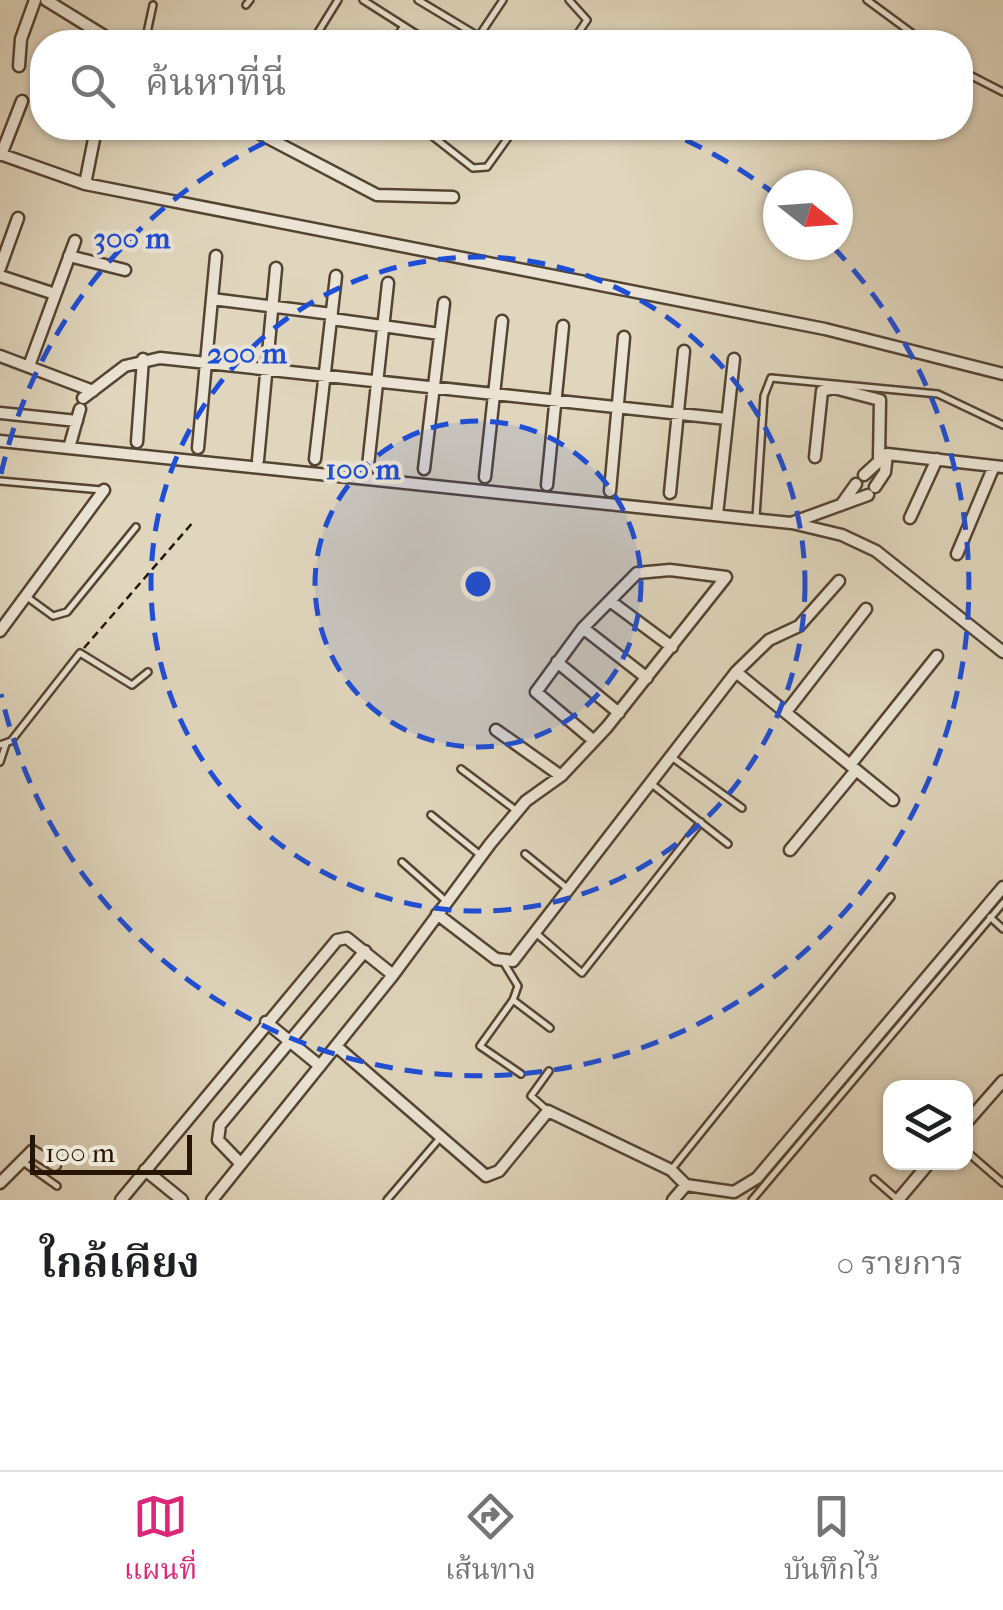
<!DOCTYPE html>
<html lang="th">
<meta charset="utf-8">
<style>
body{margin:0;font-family:"IM FELL French Canon","Noto Serif Thai",serif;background:#f2f2f2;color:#202124}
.controls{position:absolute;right:30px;bottom:30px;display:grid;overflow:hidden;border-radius:20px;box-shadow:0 2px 8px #0004}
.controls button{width:90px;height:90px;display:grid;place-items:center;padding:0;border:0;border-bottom:2px solid #e0e0e0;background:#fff;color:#202124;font:50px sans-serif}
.compass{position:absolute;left:763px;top:170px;width:90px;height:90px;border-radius:50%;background:#fff;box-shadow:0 2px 8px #0004;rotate:107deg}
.scale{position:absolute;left:30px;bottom:25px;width:162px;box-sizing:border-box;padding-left:10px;border:5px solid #261405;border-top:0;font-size:28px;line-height:35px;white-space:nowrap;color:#261405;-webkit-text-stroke:8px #ebe4d4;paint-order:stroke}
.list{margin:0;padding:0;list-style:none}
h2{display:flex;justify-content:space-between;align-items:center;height:130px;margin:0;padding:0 40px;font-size:42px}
h2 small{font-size:32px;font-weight:400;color:#757577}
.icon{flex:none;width:55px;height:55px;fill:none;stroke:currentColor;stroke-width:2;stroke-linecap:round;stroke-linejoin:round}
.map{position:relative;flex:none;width:1003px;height:1200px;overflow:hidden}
.search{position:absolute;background:#fff;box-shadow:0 2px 8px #0004;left:30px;right:30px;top:30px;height:110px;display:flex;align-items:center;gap:25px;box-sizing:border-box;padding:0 35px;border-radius:40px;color:#757577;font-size:38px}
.sheet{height:270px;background:#fff}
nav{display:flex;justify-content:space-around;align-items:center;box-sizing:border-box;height:140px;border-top:2px solid #e0e0e0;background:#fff;font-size:28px;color:#757577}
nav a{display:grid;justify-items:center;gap:5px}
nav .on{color:#db2777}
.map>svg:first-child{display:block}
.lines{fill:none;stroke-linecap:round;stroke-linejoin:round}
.service-casing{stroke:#544433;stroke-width:10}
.minor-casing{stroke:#544433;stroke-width:15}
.path{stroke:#261405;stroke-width:2.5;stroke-dasharray:8 5;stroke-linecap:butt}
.service{stroke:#ebe4d4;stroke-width:5}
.minor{stroke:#ebe4d4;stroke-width:10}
.ring{fill:none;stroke:#1d4ed8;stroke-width:5;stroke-dasharray:18 12}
.centre{fill:#1d4ed8;stroke:#ebe4d4;stroke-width:5}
.ring-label{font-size:30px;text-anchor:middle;font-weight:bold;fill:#1d4ed8;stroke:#ebe4d4;stroke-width:8;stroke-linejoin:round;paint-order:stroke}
</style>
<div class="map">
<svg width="1003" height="1200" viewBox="0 0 1003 1200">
<rect width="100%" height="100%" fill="#e0d6bd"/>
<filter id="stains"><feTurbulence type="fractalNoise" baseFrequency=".002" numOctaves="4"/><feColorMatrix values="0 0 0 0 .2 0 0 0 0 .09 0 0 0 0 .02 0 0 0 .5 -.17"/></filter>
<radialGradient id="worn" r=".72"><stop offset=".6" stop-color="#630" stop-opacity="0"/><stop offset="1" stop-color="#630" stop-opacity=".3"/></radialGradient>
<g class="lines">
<g class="service-casing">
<path id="service" d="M363,0L429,42
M418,0L488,42
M569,0L587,20L572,42
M867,0L924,42
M246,5L250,0
M145,42L153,5
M312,42L338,0
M394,42L403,27
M475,42L503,0
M960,70L1003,92
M422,128L473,168L487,167L515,128
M0,481L102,490
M756,517L764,396L771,378L938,394L1003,425
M27,597L53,616L67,612L136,527
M0,745L11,741L80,653L132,685L148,672
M673,758L742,808
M0,762L6,744
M461,769L517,811
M653,785L728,844
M431,815L479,854
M525,854L568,889
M402,862L446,901
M990,917L1003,929
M537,934L582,973L701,822
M504,963L518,986L513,1000L480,1046L521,1074
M513,1000L550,1028
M547,1110L531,1096L549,1071
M966,1151L1003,1183
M23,1162L57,1186
M671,1170L891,897
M874,1179L898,1200
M387,1200L440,1138
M752,1200L1003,903"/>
</g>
<g class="minor-casing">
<path id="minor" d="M46,0L114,42
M19,66L21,39L35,0
M249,128L377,195L453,197
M0,154L85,184L825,329L1003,374
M1,155L22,101
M85,184L94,139
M69,256L125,270
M0,268L18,218
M0,276L55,294
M212,299L332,314
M332,319L440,334
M0,356L93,391
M29,366L75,241
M83,398L125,366L160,358L727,419
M0,413L77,421
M0,441L791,523L868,495
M137,442L143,359
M69,448L80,409
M198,448L216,256
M815,457L822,391L834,388L880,400L879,458
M315,459L336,276
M258,460L276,268
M368,466L388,283
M424,469L444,303
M864,475L887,454L1003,467
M485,477L502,321
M547,485L563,326
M875,487L885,472L887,454
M610,491L624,337
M670,493L684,351
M841,505L856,484
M717,515L734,359
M910,518L937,459
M792,523L842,535L876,551L1003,652
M957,554L994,466
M610,601L672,647
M583,628L647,678
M0,631L104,490
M557,662L619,713
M736,672L769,640L799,626L839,581
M786,712L866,609
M496,730L561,776
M850,765L937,656
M790,850L856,770
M437,914L496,959L513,961L736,672L893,800
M266,1022L320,1066
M336,1046L486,1176L499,1171L548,1111L671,1170L686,1185L734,1192L757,1178L1003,887
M966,1123L1003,1081
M241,1164L218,1140L220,1125L365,951
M145,1170L182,1200
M0,1183L32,1151L55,1165
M121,1200L337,940L347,938L393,975
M212,1200L393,975L490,844L526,801L561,776L607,727L726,577L670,570L637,573L583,628L536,692L594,741
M673,1200L686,1185
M898,1200L930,1162"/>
</g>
<path class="path" d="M84,648L194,521"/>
<use href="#service" class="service"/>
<use href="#minor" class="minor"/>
</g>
<circle cx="478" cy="584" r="163" fill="#1d4ed8" fill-opacity=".12"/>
<g class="ring">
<circle cx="478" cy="584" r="163"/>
<circle cx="478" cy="584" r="327"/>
<path d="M1 474A490 490 0 0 1 298 128M658 128A490 490 0 0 1 776 195M833 247A490 490 0 1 1 1 694"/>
</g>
<circle cx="478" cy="584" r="15" class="centre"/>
<g class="ring-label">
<text x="132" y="248">300 m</text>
<text x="247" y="363">200 m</text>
<text x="363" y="479">100 m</text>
</g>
<rect width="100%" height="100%" filter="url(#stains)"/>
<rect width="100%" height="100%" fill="url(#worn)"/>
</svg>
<div class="controls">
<button><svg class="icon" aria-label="layers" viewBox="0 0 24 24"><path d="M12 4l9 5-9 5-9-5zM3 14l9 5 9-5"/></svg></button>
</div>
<svg class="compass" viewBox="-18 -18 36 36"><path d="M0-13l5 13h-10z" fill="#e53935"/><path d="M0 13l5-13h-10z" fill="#757577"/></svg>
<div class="scale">100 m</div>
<div class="search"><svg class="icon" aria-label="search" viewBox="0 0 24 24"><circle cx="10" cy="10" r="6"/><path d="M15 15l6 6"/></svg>ค้นหาที่นี่</div>
</div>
<section class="sheet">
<h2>ใกล้เคียง<small>0 รายการ</small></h2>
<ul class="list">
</ul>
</section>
<nav>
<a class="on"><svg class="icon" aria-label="map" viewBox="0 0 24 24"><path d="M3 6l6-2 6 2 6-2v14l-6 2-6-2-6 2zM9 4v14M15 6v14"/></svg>แผนที่</a>
<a><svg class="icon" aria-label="directions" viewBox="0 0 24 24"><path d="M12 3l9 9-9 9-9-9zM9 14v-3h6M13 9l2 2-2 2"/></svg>เส้นทาง</a>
<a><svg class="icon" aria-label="saved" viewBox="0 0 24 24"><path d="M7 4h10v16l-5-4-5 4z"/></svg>บันทึกไว้</a>
</nav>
